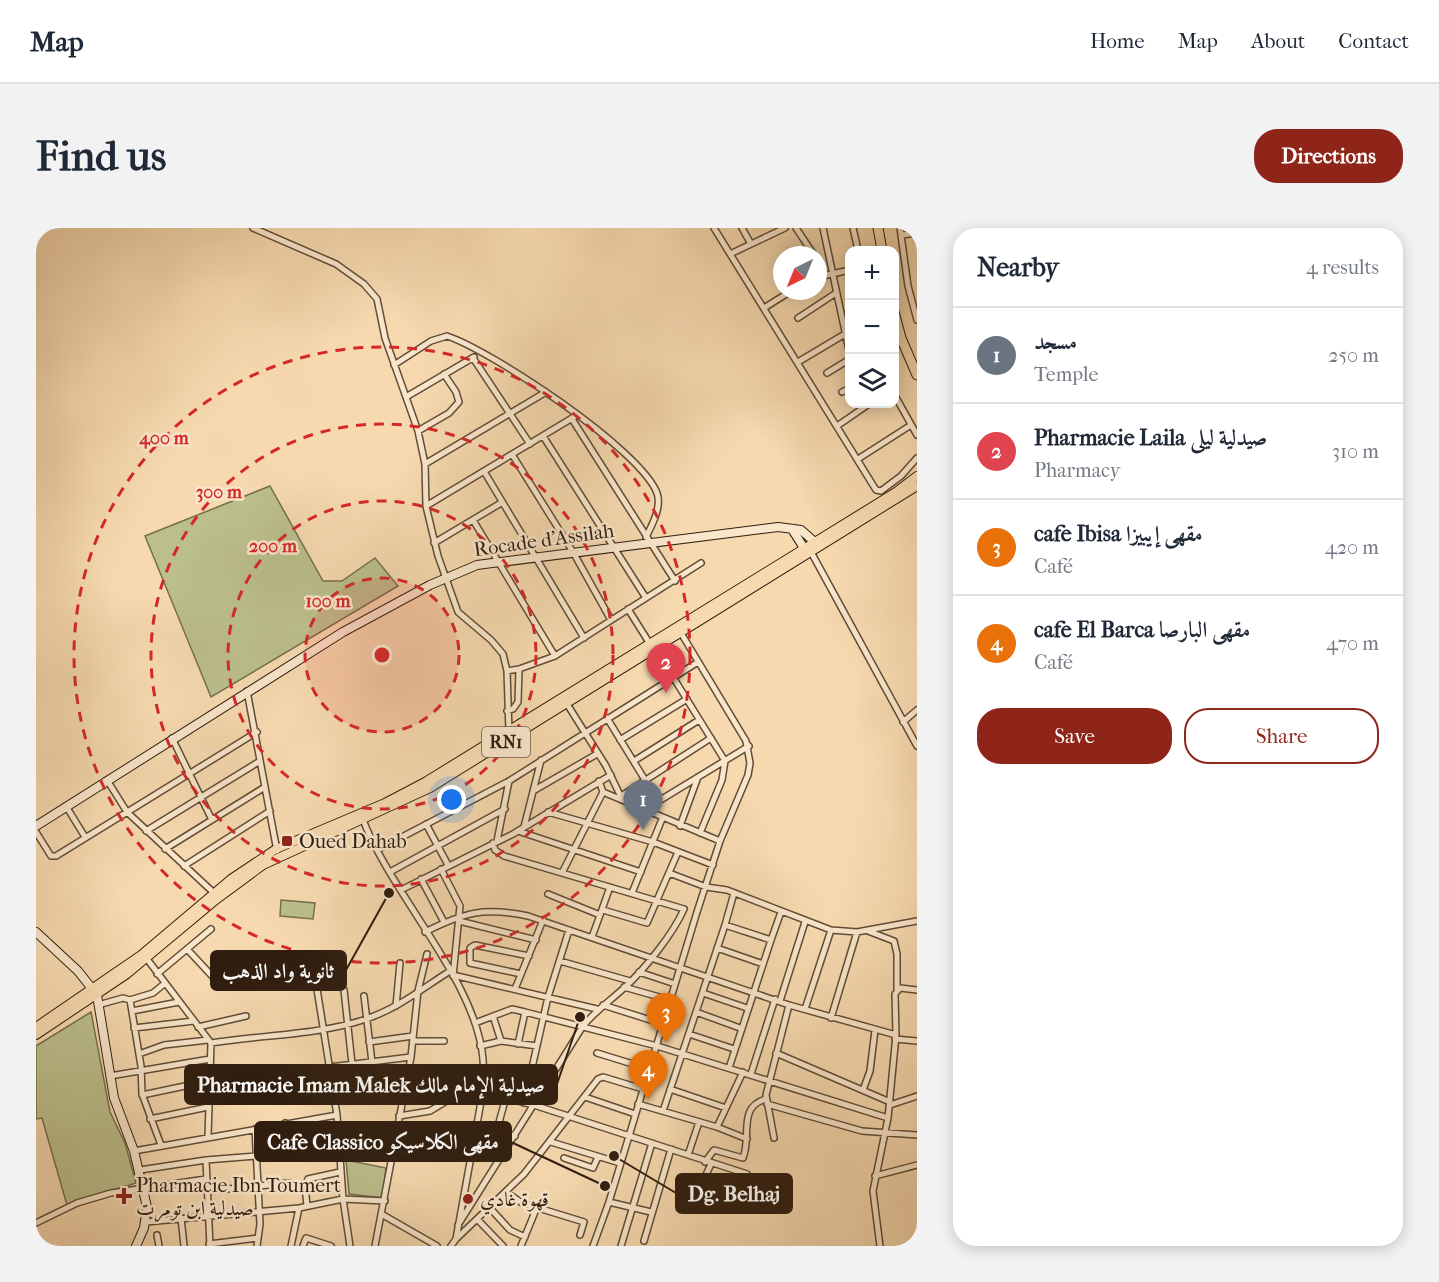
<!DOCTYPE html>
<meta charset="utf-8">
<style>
body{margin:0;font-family:"IM FELL French Canon",Amiri,serif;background:#f2f2f3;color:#1f2937}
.controls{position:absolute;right:18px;top:18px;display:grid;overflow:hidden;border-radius:12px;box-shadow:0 3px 15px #0003}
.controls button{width:54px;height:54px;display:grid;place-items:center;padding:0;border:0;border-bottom:2px solid #e0e1e3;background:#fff;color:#1f2937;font:30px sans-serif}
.compass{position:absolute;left:737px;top:18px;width:54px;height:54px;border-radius:50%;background:#fff;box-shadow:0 3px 15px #0003;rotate:223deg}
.you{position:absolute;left:416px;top:572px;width:21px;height:21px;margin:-15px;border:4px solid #fff;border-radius:50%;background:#1a73e8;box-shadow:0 0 0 9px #1a73e833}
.badge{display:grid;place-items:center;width:39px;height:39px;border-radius:50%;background:#8f2418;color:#fff;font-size:20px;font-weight:700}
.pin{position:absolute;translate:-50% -50px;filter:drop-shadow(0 2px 3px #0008)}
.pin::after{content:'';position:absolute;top:32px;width:21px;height:18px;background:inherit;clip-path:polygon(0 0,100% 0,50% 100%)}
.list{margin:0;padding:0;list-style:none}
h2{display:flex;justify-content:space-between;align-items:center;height:78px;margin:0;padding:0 24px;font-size:26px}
h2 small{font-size:20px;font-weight:400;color:#747a83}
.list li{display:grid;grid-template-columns:39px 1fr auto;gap:18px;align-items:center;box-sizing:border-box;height:96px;padding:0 24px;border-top:2px solid #e0e1e3}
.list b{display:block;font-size:22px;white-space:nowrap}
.list p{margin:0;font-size:20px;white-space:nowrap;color:#747a83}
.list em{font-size:20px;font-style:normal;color:#747a83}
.actions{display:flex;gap:12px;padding:18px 24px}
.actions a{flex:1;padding:14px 0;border:2px solid #8f2418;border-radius:24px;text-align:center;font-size:21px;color:#8f2418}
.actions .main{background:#8f2418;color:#fff}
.icon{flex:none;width:33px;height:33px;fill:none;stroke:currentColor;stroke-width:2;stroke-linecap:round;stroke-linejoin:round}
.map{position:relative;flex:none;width:881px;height:1018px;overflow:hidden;border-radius:24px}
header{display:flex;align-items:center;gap:36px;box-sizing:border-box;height:84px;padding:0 30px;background:#fff;border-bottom:2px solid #e0e1e3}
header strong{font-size:28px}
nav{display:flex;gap:33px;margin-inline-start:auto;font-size:21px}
.intro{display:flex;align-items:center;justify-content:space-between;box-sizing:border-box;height:144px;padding:0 36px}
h1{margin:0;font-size:42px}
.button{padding:15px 27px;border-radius:24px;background:#8f2418;color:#fff;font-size:21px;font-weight:700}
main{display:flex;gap:36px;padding:0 36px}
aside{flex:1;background:#fff;border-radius:24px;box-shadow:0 3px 15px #0003}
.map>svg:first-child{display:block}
.green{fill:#bbbf8c;stroke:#756e4e;stroke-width:1.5}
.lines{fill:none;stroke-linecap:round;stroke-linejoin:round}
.street-casing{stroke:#614c37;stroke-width:8}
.secondary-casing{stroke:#2f1d0f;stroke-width:10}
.primary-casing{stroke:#2f1d0f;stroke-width:10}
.highway-casing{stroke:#2f1d0f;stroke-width:11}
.street{stroke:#f9e6cb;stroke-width:5}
.secondary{stroke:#f9e6cb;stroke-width:8}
.primary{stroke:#f6d9af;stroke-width:8}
.highway{stroke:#f6d9af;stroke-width:9}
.ring{fill:none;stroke:#d62828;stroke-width:3;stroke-dasharray:10 8}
.poi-dot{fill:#8f2418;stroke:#f9e6cb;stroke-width:2}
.labels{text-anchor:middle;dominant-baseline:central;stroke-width:5;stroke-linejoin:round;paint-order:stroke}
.shield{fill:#f9e6cb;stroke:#6c5947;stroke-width:1.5}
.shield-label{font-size:18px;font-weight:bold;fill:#2f1d0f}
.street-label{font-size:20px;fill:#2f1d0f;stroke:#f9e6cb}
.poi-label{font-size:20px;fill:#2f1d0f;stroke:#f9e6cb;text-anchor:start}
.centre{fill:#d62828;stroke:#f9e6cb;stroke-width:3}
.ring-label{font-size:18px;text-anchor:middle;font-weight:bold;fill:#d62828;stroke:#f9e6cb;stroke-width:5;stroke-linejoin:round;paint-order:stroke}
.leader{fill:none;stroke:#2f1d0f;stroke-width:2}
.callout-dot{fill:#2f1d0f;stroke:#f9e6cb;stroke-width:2}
.callout{fill:#2f1d0f;stroke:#2f1d0f;stroke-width:2}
.callout-label{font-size:21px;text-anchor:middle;font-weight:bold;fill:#fff}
</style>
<header>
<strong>Map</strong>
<nav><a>Home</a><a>Map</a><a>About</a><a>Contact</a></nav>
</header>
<div class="intro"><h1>Find us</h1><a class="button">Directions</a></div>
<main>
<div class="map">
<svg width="881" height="1018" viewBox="0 0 881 1018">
<rect width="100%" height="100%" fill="#f6d9af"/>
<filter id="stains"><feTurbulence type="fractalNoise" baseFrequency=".00333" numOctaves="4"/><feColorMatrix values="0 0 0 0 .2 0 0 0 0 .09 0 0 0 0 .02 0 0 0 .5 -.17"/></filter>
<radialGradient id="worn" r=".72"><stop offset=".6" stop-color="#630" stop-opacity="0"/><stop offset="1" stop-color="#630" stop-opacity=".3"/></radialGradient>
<path class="green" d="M234,258L287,353H306L339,330L362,358L175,469L109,308Z
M245,672L279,675L277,691L244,688Z
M55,784L74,884L89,915L100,955L31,977L6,890L0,891V818Z
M310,932L350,940L347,970L313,966Z"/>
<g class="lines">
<g class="street-casing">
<path id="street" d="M217,0L300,36L328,56L341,71L349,110L382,203L389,236L390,278L402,328L422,384L455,412L467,426L471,443L473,504
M678,0L840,262L845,263L865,248L881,230
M706,0L715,16
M760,0L778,27
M787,0L814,127
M817,0L822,22
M864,0L872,58L881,92
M866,7L881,5
M694,26L749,0
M782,34L789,47
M782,49L814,42
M728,80L755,63
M762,90L800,65
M437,130L494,216
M762,134L814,103
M358,137L395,113L411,108C456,123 604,221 621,265C626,279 616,297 610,309
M791,145L814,131
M806,164L814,160
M858,166L881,207
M370,169L438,129
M536,191L639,353
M801,198L833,176
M382,203L413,185L423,174L420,164L408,146
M507,208L610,370
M477,228L537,324L575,392
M822,231L875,197
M389,236L510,164
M449,245L548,410
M390,278L538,189
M437,292L519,428L665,335
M398,315L465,275
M775,324L881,518
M592,381L614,416
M471,443L483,441L519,428
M637,449L689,533L686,552L664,605
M211,463L241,623
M531,476L570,538L586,571
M471,483L477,481L482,474L483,441
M571,490L609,552
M867,494L881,482
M136,510L176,592
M584,512L651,471
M598,533L663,492
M71,552L91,584L178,665
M497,563L561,526
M567,564L684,613
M585,568L675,510
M30,578L49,609
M608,582L713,518
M512,584L617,614L677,637
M326,589C354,666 440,751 447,831C449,859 443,885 438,912C432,945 426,978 420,1011L415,1018
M390,596L412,637
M644,598L662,549
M488,599L505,532
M110,603L224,533
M482,603L605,644
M0,604L15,628H20L221,504
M461,613L473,553
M129,621L229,559
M343,621L473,553L662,434
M148,638L234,583
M405,641L424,678L417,748
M354,644L469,581
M526,645L567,564L563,553
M633,645L670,659L691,662L795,702L821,704L881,693
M385,651L408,694
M365,662L477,606L575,547
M596,665L626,591
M512,666L564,687L574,659
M567,682L611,695L642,624
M423,693L500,712
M689,697L698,665
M832,703L858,713L861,726V761
M389,704C429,684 448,679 492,688L753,777L860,807
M556,709L564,687
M735,712L745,684
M681,720L727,736
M151,721L177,749
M111,731L175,815L172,908
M524,733L594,753
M603,744L639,756
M121,746L175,701
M485,746L434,735V720L439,717L493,728
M417,747L561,781
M588,759L634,772
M281,761L301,887L307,971L314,1018
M479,761L507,692
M308,762L316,836
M667,765L711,780
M328,768L336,834
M94,772L117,765L128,756
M744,773L769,694
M62,777L87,770L94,772L105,838L106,866L125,917
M567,777L627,796
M360,778L364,735
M769,781L795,702
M96,783L143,774
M660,784L704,800
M457,788L465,813
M795,790L821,704
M439,795L476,781L489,784L621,818L852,890
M162,799L210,788
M98,800L158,793
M653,806L698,821
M859,811L881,813
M377,813H408
M333,814L377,808
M175,815C224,807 284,807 330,791C361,781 387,760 414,743
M482,816L489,784
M444,818L465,813L501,818
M561,825L613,841
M740,825L854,874
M103,826L128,817L172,812
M294,839L375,829
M715,846L739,771
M74,848L174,831
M634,861L690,880
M827,862L834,843L839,802
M447,864L501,878L711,946
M106,867L173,853
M549,869L599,886
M298,872L369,863
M488,875L512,769L533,702
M602,876L681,899L711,911
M731,876L826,903L881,907
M854,877L881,868
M627,883L689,697L735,712L693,840
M363,888L394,883L417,869H446
M114,891L172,879
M249,895L258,917L264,922L303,916
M441,898L479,908
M462,898L470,869
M681,899L707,844
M219,901L224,996L221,1018
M738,910L730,867L753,777
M515,914L584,935
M304,921L355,931
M98,923L301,887
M652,927L663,894
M528,930L557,940L562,929
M170,932L220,928
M669,934L678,922L707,930C716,908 701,879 730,871
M104,942L170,932L174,1018
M839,948L881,937
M170,963L253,955
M470,964L486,975L548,994L544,1007
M661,966L686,979
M573,974L615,984
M271,978L269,958L272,951L304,944
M453,979L474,1002L489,1009
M654,981L675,936
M347,987L401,1018
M145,990L148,1018
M441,991L467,1018
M110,994L263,980
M0,995L41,975L75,965L170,951
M422,997L547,798C559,783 574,773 588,760C609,741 637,706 648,681L468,628L459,622L457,615
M121,1007L123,1018
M420,1011L488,946L562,851L567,849L607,861
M608,1013L635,921
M173,1016L222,1010
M255,1018L263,980L307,971L349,973
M267,1018L270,1010L295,1018
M339,1018L375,829L382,763L391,726
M485,1018L501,979
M557,1018L573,974L661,684L684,613L712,547L714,535L710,513L645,405
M585,1018L616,915
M844,1018L837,963L852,890L860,807L859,766L864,760L881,762"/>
</g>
<g class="secondary-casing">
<path id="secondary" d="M756,301L771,325
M0,598L307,404L394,357L441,337L742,299L765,302L782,317
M0,704L42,743L61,767L78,870L98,923L111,979L108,1000L100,1018"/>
</g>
<g class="primary-casing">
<path id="primary" d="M0,799L105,727L195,651L240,621L349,575L389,554L860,264L881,248
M0,807L91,746L181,671L227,637L394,560L881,258"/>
</g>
<g class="highway-casing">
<path id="highway" d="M842,0L846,22
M858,84L865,110L881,147"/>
</g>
<use href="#street" class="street"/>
<use href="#secondary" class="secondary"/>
<use href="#primary" class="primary"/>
<use href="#highway" class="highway"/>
</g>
<circle cx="346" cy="427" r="77" fill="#d62828" fill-opacity=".12"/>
<g class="ring">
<circle cx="346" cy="427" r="77"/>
<circle cx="346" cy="427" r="154"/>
<circle cx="346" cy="427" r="231"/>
<circle cx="346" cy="427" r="308"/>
</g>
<g class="poi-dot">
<rect x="245" y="607" width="12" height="12" rx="3"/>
<path d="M85 959h6v6h6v6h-6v6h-6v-6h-6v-6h6z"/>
<circle cx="432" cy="971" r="6"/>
</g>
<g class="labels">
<rect class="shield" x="446" y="499" width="48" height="30" rx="4.5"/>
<g class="shield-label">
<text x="470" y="514">RN1</text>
</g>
<g class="street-label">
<text transform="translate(508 312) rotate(-8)">Rocade d'Assilah</text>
</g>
<g class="poi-label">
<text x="263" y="613">Oued Dahab</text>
<text x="100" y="957">Pharmacie Ibn Toumert<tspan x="100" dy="23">صيدلية ابن تومرت</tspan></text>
<text x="444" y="971">قهوة غادي</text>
</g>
</g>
<circle cx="346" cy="427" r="9" class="centre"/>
<g class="ring-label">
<text x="128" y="216">400 m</text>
<text x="183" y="270">300 m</text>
<text x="237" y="324">200 m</text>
<text x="292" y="379">100 m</text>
</g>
<path class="leader" d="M353 665L310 742M544 789L521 856M569 958L475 914M578 928L640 965"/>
<g class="callout-dot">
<circle cx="353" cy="665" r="6"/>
<circle cx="544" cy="789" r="6"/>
<circle cx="569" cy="958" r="6"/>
<circle cx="578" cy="928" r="6"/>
</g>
<g class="callout">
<rect x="175" y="723" width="135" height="39" rx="6"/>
<rect x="149" y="837" width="372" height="39" rx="6"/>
<rect x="219" y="894" width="256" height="39" rx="6"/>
<rect x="640" y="946" width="116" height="39" rx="6"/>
</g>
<g class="callout-label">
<text x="242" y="750">ثانوية واد الذهب</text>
<text x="335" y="864">Pharmacie Imam Malek صيدلية الإمام مالك</text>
<text x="347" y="921">Cafe Classico مقهى الكلاسيكو</text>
<text x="698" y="973">Dg. Belhaj</text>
</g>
<rect width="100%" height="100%" filter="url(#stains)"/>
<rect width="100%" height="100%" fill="url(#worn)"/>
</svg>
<div class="controls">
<button>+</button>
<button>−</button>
<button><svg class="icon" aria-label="layers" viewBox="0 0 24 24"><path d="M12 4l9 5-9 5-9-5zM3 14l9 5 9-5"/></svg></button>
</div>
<svg class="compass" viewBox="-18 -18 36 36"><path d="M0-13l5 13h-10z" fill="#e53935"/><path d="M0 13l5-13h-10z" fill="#747a83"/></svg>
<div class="you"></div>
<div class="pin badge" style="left:607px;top:602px;background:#6b7280">1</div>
<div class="pin badge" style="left:630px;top:465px;background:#e0444e">2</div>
<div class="pin badge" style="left:630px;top:815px;background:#e8710a">3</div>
<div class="pin badge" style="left:612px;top:872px;background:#e8710a">4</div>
</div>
<aside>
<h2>Nearby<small>4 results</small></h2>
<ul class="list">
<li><span class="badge" style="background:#6b7280">1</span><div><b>مسجد</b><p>Temple</p></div><em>250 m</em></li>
<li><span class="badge" style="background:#e0444e">2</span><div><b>Pharmacie Laila صيدلية ليلى</b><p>Pharmacy</p></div><em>310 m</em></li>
<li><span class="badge" style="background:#e8710a">3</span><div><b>cafe Ibisa مقهى إيبيزا</b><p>Café</p></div><em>420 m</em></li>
<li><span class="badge" style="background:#e8710a">4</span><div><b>cafe El Barca مقهى البارصا</b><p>Café</p></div><em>470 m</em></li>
</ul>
<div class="actions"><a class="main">Save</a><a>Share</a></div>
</aside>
</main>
